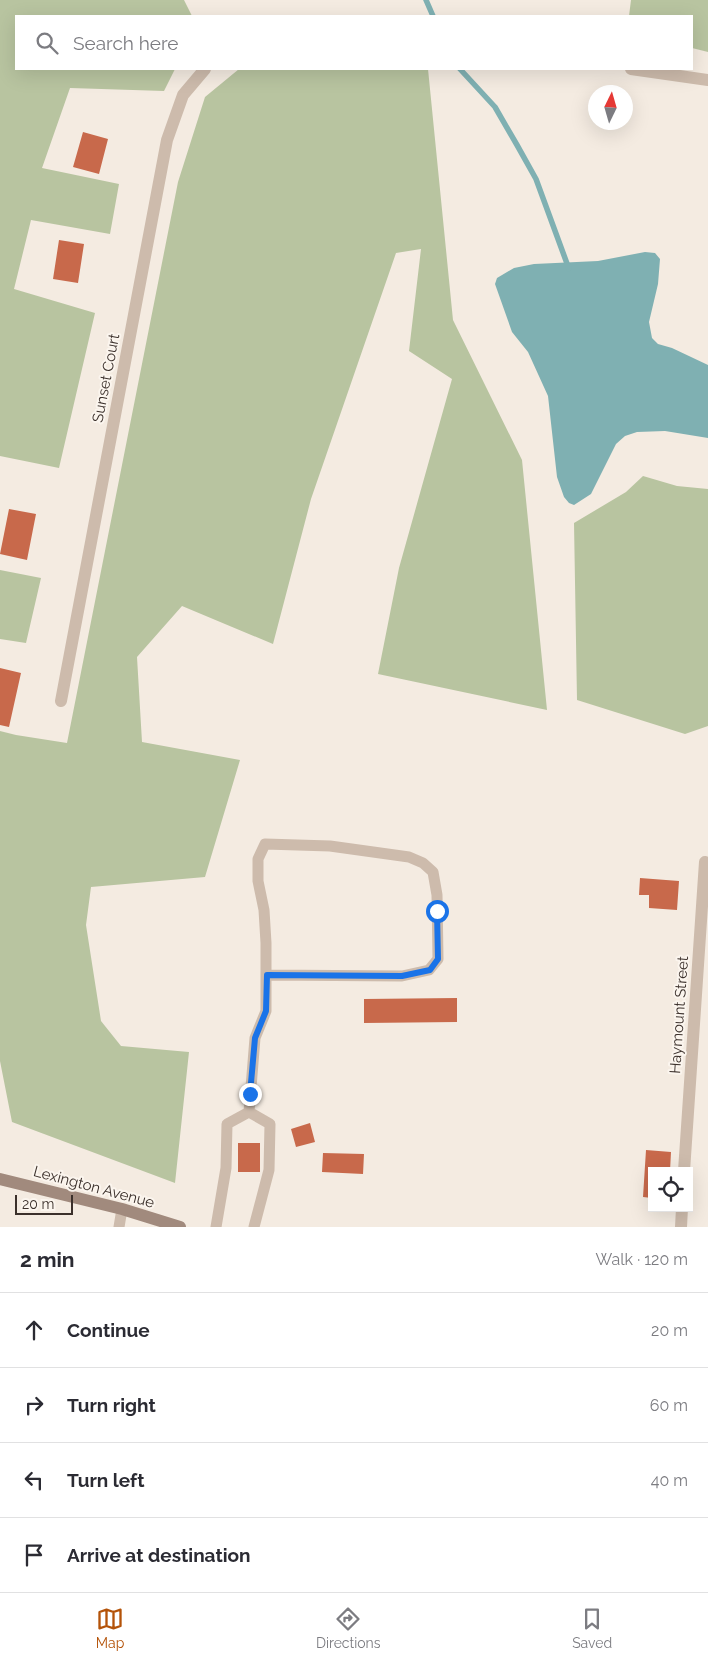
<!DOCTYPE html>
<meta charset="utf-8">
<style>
body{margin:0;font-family:Raleway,sans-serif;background:#f2f2f3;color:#2b2b33}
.controls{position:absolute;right:15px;bottom:15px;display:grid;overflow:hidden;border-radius:0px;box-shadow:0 5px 20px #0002}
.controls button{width:45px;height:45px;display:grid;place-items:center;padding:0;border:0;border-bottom:1px solid #e1e1e2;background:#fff;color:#2b2b33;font:25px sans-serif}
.compass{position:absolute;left:588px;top:85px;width:45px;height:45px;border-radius:50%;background:#fff;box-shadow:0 5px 20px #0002;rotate:5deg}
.scale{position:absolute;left:15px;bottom:12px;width:58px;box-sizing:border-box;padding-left:5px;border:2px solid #3b302b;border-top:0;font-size:14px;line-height:18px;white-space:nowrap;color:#3b302b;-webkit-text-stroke:4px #fbf5ee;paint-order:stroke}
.stop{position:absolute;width:15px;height:15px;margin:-11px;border:4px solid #1a73e8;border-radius:50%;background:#fff}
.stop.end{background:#1a73e8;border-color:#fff;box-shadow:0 1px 5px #0008}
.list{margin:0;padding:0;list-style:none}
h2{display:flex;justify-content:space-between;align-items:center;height:65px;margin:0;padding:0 20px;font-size:21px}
h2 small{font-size:16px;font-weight:400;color:#7c7c81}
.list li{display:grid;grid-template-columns:32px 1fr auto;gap:15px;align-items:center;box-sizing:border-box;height:75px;padding:0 20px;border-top:1px solid #e1e1e2}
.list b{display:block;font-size:19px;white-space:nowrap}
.list em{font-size:16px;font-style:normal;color:#7c7c81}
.icon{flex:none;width:28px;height:28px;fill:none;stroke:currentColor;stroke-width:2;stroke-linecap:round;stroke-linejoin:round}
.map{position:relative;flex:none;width:708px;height:1227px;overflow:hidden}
.search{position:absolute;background:#fff;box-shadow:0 5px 20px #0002;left:15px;right:15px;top:15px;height:55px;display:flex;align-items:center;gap:12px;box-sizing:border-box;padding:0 18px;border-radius:0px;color:#7c7c81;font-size:19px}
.sheet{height:365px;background:#fff}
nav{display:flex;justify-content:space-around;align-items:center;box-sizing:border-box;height:70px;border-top:1px solid #e1e1e2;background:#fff;font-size:14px;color:#7c7c81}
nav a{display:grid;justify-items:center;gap:2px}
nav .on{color:#b45309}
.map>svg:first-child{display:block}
.green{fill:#b8c4a0}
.water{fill:#7fb0b2}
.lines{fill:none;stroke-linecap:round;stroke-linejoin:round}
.stream{stroke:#7fb0b2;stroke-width:5.5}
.building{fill:#c8694b}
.service{stroke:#cdbbac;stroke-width:11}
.minor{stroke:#cdbbac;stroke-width:12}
.secondary{stroke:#a18a7d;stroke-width:12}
.route{stroke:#1a73e8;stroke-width:6}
.labels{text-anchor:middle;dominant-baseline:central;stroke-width:4;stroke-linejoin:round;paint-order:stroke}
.street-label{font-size:15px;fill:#3b302b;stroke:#fbf5ee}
</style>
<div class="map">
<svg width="708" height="1227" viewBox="0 0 708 1227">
<rect width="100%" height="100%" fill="#f4ebe1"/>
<path class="green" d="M0,0H184L192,16H16V69H175L164,91L70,88L42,168L119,184L110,234L31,220L14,289L95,313L59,468L0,456Z
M631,0H708V52L692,48V16H629Z
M239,69H428L453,320L522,460L547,710L378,674L399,568L452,379L409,351L421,249L396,253L311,499L273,644L182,606L137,657L142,742L240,760L205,877L91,887L86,925L101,1021L121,1046L189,1052L175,1183L12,1122L0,1061V731L16,735L67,743L178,182L205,97Z
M643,476L677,486L708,489V726L685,734L577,700L574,523L626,492Z
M0,570L41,578L26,643L0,639Z"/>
<path class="water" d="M645,252L655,253L660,259L658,284L649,322L652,338L658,344L672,348L708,365V438L665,431L637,432L625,436L616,444L591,494L574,505L569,503L564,497L557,477L548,396L528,352L512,332L495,284L497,278L514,268L534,264L598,261Z"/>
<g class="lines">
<path class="stream" d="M426,0L433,16
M460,69L495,107L517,145L536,179L569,269"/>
</g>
<path class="building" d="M83,132L108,139L99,174L73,167Z
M59,240L84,244L78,283L53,279Z
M9,509L36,514L27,560L0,554Z
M0,668L21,673L9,727L0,725Z
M640,878L679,881L677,910L649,908V895H639Z
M457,998V1022L364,1023V999Z
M310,1123L315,1142L296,1147L291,1129Z
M238,1143H260V1172H238Z
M646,1150L671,1152L670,1171H652V1198L643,1197Z
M323,1153L364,1154L363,1174L322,1172Z"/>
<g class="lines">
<path class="service" d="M249,1112L255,1038L266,1011V943L264,910L258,881V859L265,844L330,846L409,857L423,863L433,872L437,895L438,959L429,970L402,976L267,975
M119,1227L122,1209
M216,1227L226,1168L227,1124L249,1112L270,1124L269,1170L254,1227"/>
<path class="minor" d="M631,69L708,80
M61,701L167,140L183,95L205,69
M684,1171L705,862
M681,1227L682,1208"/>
<path class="secondary" d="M0,1179L122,1209L180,1227"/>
</g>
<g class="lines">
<path class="route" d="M250,1094L255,1038L266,1011L267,975L402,976L430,970L438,959L437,911"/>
</g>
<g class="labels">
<g class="street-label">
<text transform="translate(106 378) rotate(-79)">Sunset Court</text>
<text transform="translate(679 1015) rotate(-86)">Haymount Street</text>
<text transform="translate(94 1187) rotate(15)">Lexington Avenue</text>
</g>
</g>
</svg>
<div class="controls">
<button><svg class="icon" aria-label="locate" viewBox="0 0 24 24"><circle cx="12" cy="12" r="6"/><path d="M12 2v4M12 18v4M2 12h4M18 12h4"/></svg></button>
</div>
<svg class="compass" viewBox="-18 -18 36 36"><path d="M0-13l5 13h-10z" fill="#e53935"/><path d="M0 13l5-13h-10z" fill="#7c7c81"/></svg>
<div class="scale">20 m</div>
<div class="stop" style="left:437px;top:911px"></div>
<div class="stop end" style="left:250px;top:1094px"></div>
<div class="search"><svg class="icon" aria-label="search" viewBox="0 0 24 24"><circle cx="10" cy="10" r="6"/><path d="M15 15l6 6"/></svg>Search here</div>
</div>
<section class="sheet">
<h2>2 min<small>Walk · 120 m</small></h2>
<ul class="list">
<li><svg class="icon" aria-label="ahead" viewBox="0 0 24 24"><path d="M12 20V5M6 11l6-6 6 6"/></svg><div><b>Continue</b></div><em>20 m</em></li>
<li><svg class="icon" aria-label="right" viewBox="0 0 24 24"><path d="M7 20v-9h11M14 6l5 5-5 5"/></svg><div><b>Turn right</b></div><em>60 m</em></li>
<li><svg class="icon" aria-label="left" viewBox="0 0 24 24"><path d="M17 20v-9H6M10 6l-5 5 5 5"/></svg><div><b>Turn left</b></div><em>40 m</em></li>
<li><svg class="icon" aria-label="arrive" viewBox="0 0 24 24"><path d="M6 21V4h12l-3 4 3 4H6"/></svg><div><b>Arrive at destination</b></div></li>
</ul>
</section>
<nav>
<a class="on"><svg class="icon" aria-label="map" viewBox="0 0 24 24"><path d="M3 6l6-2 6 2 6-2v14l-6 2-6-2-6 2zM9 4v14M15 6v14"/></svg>Map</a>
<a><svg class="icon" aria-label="directions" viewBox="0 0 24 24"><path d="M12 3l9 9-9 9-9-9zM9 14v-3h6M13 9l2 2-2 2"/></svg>Directions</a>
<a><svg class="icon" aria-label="saved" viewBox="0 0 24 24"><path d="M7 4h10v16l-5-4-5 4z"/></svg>Saved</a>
</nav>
